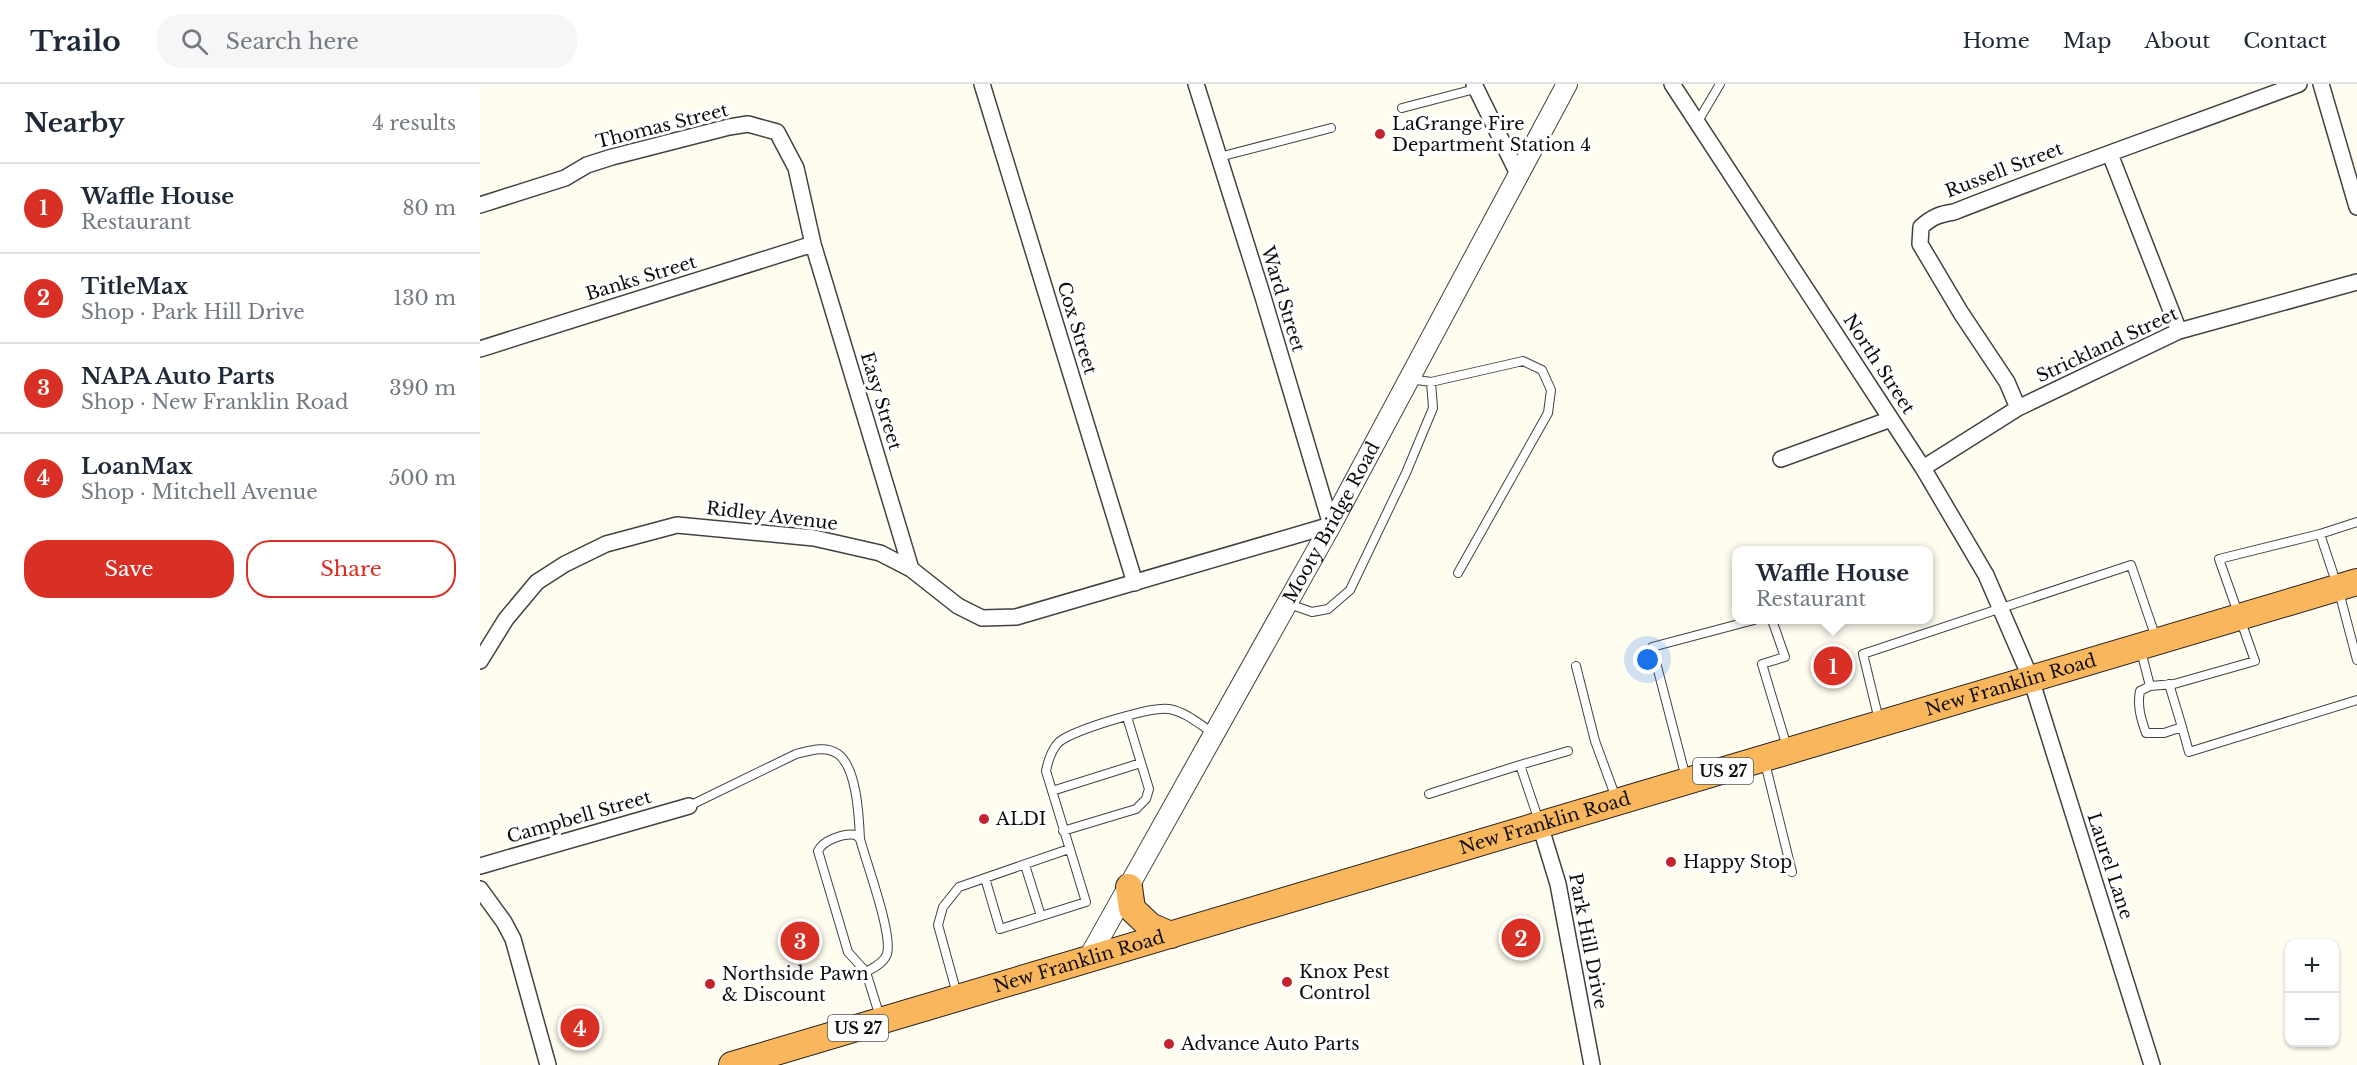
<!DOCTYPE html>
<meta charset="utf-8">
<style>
body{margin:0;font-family:"Libre Baskerville",serif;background:#f6f6f7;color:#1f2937}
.controls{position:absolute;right:18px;bottom:18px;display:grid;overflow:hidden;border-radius:12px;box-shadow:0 2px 4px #0004}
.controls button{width:54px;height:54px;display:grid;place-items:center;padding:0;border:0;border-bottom:2px solid #e0e1e3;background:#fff;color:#1f2937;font:30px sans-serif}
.you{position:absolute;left:1168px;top:576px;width:21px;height:21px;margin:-15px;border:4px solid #fff;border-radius:50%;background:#1a73e8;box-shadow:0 0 0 9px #1a73e833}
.badge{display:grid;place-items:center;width:39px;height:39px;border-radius:50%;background:#d93025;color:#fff;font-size:20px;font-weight:700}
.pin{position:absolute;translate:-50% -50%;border:3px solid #fff;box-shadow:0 2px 6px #0006}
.popup{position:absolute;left:1252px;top:462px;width:201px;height:78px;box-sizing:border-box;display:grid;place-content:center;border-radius:12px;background:#fff;filter:drop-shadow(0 2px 4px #0005);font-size:20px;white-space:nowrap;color:#747a83}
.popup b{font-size:22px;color:#1f2937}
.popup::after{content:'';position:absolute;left:50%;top:100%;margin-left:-12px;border:12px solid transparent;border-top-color:#fff}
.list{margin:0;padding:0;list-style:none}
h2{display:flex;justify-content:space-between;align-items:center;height:78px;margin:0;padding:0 24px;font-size:26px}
h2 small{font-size:20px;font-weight:400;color:#747a83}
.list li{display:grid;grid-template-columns:39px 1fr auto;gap:18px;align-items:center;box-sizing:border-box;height:90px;padding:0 24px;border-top:2px solid #e0e1e3}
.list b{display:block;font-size:22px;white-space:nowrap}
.list p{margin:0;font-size:20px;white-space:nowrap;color:#747a83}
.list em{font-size:20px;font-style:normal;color:#747a83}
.actions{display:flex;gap:12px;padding:18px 24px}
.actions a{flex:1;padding:14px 0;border:2px solid #d93025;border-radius:24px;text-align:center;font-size:21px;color:#d93025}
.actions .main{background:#d93025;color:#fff}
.icon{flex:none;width:33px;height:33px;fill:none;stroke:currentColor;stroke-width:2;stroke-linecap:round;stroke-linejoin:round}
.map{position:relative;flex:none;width:1877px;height:981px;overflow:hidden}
header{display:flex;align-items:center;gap:36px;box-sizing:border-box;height:84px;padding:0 30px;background:#fff;border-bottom:2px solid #e0e1e3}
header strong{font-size:28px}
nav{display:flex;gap:33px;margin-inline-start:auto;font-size:21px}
.search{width:420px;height:54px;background:#f6f6f7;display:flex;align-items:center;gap:15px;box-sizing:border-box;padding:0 21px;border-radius:24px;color:#747a83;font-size:22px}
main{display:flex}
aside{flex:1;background:#fff}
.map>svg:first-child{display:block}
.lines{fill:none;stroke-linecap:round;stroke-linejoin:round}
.service-casing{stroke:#424242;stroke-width:10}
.minor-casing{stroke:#424242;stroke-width:18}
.tertiary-casing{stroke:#424242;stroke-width:22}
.trunk-casing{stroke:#202020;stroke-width:28}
.service{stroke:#fff;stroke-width:8}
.minor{stroke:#fff;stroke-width:15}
.tertiary{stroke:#fff;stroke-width:20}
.trunk{stroke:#f9b65d;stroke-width:26}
.poi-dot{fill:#c2232f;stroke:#fff;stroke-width:2}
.labels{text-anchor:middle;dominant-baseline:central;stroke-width:6;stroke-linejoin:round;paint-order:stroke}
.shield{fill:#fff;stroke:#575757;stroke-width:1.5}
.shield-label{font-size:16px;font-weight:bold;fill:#0f0f0f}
.poi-label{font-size:18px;fill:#0f0f0f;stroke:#fff;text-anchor:start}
.street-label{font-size:18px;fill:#0f0f0f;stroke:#fff}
</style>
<header>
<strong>Trailo</strong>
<div class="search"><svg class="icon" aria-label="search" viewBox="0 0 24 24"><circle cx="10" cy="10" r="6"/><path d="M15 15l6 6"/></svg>Search here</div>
<nav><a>Home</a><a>Map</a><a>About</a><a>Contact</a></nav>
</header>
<main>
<aside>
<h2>Nearby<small>4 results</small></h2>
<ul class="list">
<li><span class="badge">1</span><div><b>Waffle House</b><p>Restaurant</p></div><em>80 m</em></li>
<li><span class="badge">2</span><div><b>TitleMax</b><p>Shop · Park Hill Drive</p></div><em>130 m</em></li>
<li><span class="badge">3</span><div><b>NAPA Auto Parts</b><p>Shop · New Franklin Road</p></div><em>390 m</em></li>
<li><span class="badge">4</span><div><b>LoanMax</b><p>Shop · Mitchell Avenue</p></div><em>500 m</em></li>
</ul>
<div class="actions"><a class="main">Save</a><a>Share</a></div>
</aside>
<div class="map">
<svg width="1877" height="981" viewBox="0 0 1877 981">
<rect width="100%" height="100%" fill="#fffcf0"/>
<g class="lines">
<g class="service-casing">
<path id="service" d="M922,24L995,5
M1217,39L1240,0
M739,73L851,44
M930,295L951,298L1043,277L1062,286L1071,306L1068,329L978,489
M1840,450L1877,438
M809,520L832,528L848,525L870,506L926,389L953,324L951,298
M1292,536L1305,573L1282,580L1307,663
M1661,567L1670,602L1694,600L1775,577L1739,475L1840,450L1858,504L1877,576
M1096,582L1115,657L1136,714
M1670,602L1660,607C1657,622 1661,635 1666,649H1684L1702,643L1689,600
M1399,636L1383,570L1651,481L1676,554
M1702,643L1709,668L1877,616
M1285,679L1312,788
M1206,694L1172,563L1274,536
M572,707L661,679
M949,710L1040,681
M209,722L316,670C329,667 345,661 358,670C377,684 379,733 380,755
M1059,737L1040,681L1088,667
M583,747L656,725L666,715L669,705L647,633
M545,781L561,832
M505,794L520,845L606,818L566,687C568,677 571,666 579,658C594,646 671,622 689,625C706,628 719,640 733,649
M386,888C393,884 404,879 407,870C413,850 386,778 380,755L376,751C364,749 343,756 338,767L368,868L386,888L400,933
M477,910L458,841L463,823L479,803L589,765"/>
</g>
<g class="minor-casing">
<path id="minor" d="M502,0L655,499
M994,0L1038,90
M1192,0L1443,384L1506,491L1551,595L1672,981
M1841,0L1877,123
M1630,70L1699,247
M0,121L85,94L107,81L132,73L249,43L268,40L297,48L316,84L333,160L431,485
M0,265L333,160
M1538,324L1527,298L1481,229L1440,160L1441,143C1452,133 1460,130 1474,128C1588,83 1704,43 1819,0
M1301,375L1411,335
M1443,384L1538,324L1699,247L1877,198
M0,577L26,535L57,498L85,480L126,460L197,441L334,454L400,469L431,485L478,522L502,534L536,533L851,441L783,213L716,0
M1060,741L1078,800L1112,981
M0,782L209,722
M0,805L24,838L33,855L68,981"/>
</g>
<g class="tertiary-casing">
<g id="tertiary">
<path id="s1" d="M608,875L851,441L1087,0"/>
</g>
</g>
<g class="trunk-casing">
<g id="trunk">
<path d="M649,803L652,825L670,842L691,851"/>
<path id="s2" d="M252,981L1877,498"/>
</g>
</g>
<use href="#service" class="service"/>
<use href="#minor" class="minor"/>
<use href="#tertiary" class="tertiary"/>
<use href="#trunk" class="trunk"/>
</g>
<g class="poi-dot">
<circle cx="900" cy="50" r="6"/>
<circle cx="504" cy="735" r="6"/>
<circle cx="1191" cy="778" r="6"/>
<circle cx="807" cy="898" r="6"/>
<circle cx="230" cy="900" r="6"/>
<circle cx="689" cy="960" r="6"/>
</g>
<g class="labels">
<g class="shield">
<rect x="1213" y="674" width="60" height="26" rx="4.5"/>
<rect x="348" y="931" width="60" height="26" rx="4.5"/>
</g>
<g class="shield-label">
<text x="1243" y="687">US 27</text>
<text x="378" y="944">US 27</text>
</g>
<g class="poi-label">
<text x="912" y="40">LaGrange Fire<tspan x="912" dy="21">Department Station 4</tspan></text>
<text x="516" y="735">ALDI</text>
<text x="1203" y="778">Happy Stop</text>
<text x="819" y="888">Knox Pest<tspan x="819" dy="21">Control</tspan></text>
<text x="242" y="890">Northside Pawn<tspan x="242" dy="21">&amp; Discount</tspan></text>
<text x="701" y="960">Advance Auto Parts</text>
</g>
<g class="street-label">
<text transform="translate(182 42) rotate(-14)">Thomas Street</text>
<text transform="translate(1524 86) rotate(-21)">Russell Street</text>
<text transform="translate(161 194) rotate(-17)">Banks Street</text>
<text transform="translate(803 215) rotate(73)">Ward Street</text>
<text transform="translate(597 244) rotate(73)">Cox Street</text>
<text transform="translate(1627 261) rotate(-25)">Strickland Street</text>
<text transform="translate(1399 280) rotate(57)">North Street</text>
<text transform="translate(401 317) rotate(73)">Easy Street</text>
<text transform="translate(292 432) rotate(7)">Ridley Avenue</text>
<text stroke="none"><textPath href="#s1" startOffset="500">Mooty Bridge Road</textPath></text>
<text stroke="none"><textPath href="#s2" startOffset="1334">New Franklin Road</textPath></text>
<text transform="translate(99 733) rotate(-16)">Campbell Street</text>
<text stroke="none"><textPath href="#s2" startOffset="848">New Franklin Road</textPath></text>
<text transform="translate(1630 782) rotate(72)">Laurel Lane</text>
<text transform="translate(1108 857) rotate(79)">Park Hill Drive</text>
<text stroke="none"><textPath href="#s2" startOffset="362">New Franklin Road</textPath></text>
</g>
</g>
</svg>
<div class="controls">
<button>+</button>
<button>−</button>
</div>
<div class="you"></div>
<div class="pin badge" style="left:1353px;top:582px">1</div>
<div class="popup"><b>Waffle House</b>Restaurant</div>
<div class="pin badge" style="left:1041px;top:854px">2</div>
<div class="pin badge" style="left:320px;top:857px">3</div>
<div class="pin badge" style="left:100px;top:944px">4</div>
</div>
</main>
